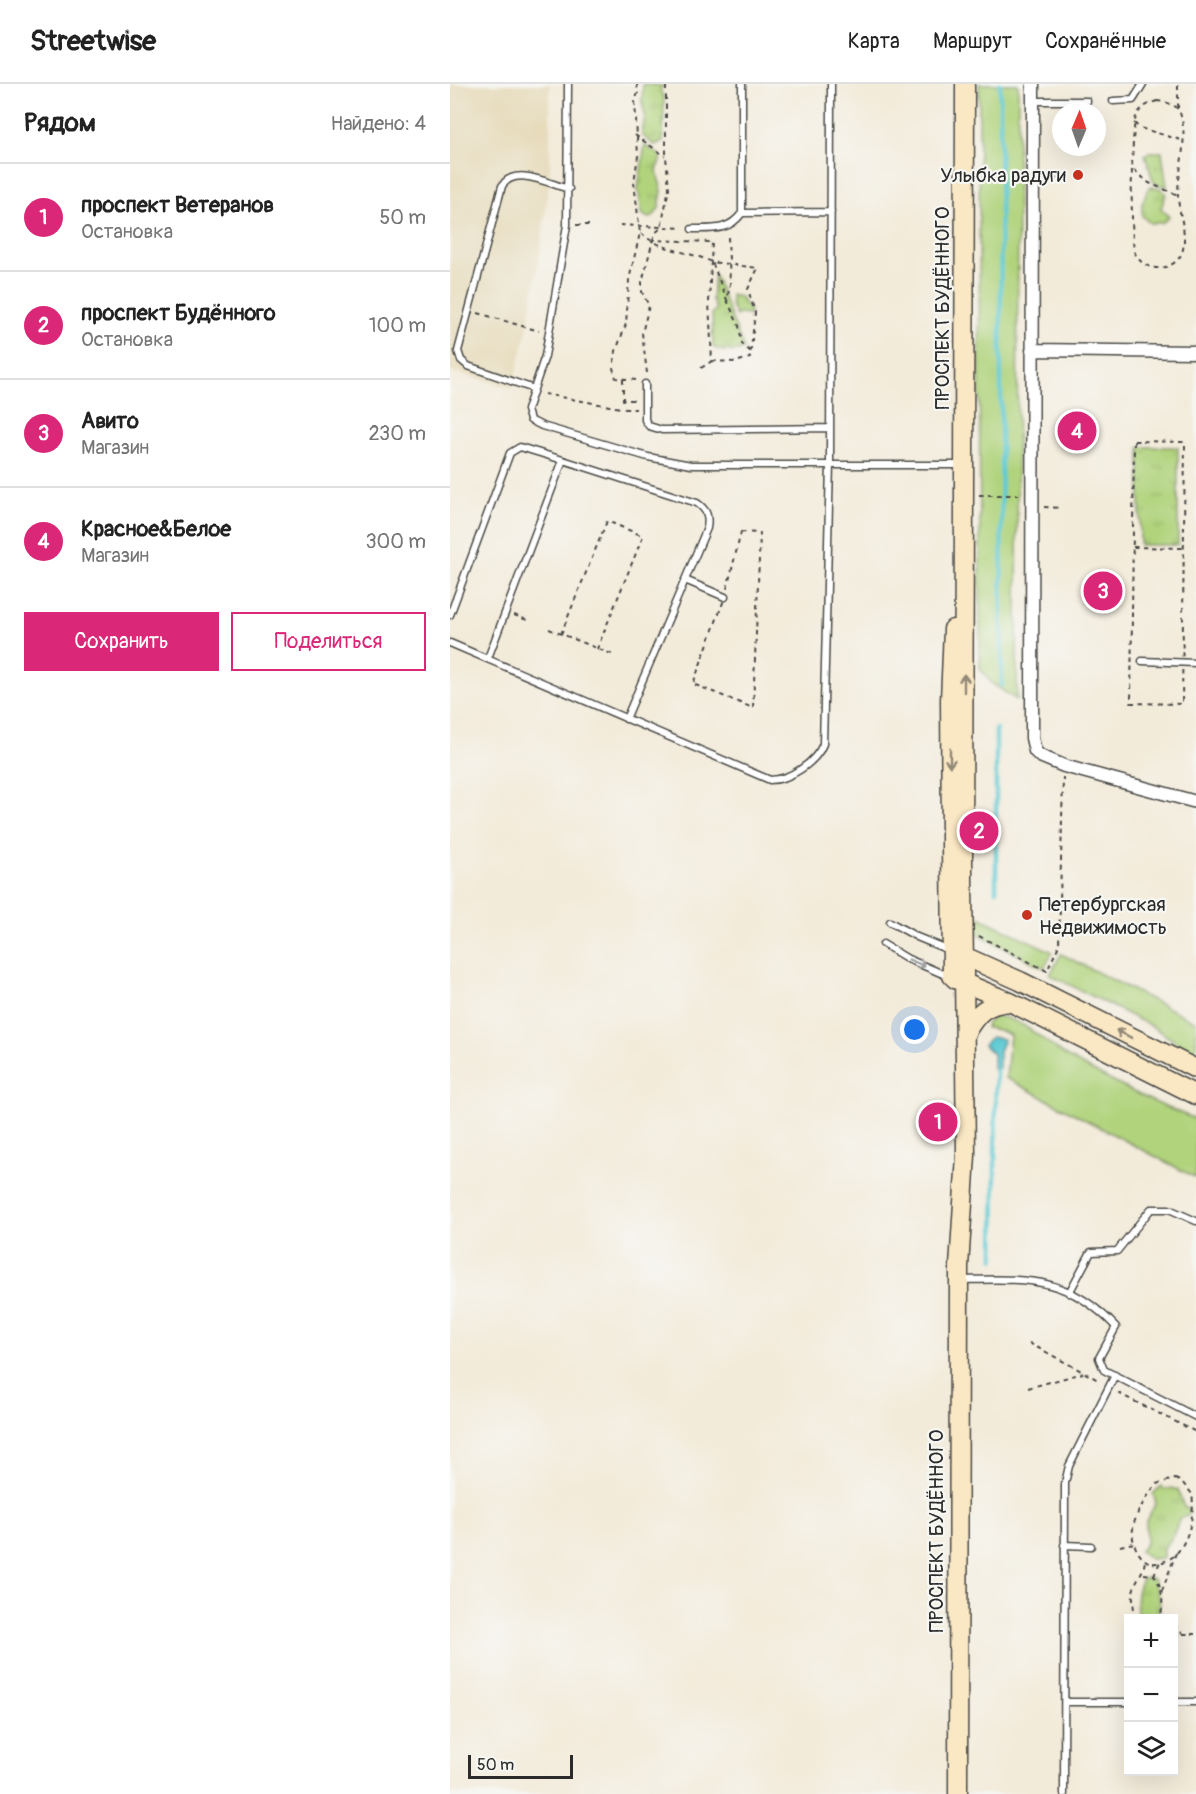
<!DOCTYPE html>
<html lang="ru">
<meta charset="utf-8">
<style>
body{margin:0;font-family:Pangolin,sans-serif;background:#f2f2f2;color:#222}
.controls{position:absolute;right:18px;bottom:18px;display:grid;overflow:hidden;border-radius:0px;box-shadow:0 6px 24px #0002}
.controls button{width:54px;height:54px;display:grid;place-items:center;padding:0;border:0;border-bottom:2px solid #e0e0e0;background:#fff;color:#222;font:30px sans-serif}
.compass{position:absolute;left:602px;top:18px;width:54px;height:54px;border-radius:50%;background:#fff;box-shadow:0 6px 24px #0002;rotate:2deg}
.scale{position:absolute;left:18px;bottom:15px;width:105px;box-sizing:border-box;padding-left:6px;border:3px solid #2b2b2b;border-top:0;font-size:16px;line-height:21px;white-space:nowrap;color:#2b2b2b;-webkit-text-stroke:4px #f6f6f2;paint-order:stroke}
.you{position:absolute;left:465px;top:946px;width:21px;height:21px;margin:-15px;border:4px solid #fff;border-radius:50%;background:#1a73e8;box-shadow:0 0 0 9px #1a73e833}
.badge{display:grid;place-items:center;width:39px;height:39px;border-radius:50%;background:#db2777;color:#fff;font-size:20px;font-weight:700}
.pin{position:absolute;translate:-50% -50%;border:3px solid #fff;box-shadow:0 2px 6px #0006}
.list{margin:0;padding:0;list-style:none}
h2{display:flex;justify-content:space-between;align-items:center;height:78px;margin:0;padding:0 24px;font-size:26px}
h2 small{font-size:20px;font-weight:400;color:#767676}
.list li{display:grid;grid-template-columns:39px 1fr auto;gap:18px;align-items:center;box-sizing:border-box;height:108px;padding:0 24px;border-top:2px solid #e0e0e0}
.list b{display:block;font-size:22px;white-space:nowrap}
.list p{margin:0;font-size:20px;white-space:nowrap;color:#767676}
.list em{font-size:20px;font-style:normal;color:#767676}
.actions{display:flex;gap:12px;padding:18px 24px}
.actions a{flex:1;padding:14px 0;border:2px solid #db2777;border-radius:0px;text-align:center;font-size:21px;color:#db2777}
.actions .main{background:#db2777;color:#fff}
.icon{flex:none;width:33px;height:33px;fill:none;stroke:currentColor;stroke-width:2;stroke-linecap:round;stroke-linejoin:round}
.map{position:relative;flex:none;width:746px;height:1710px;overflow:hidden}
header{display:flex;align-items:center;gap:36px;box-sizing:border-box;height:84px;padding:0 30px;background:#fff;border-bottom:2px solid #e0e0e0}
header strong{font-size:28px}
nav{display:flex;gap:33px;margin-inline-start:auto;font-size:21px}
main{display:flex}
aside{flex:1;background:#fff}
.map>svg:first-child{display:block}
.built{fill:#e6daba}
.green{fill:#b0d37b;stroke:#6e7f53;stroke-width:1.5}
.park{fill:url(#park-tufts);stroke:#6e7f53;stroke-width:1.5}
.water{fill:#5ecad4;stroke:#447a80;stroke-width:1.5}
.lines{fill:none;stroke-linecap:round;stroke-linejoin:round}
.stream{stroke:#5ecad4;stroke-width:4.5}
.lane-casing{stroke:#494845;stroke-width:9}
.street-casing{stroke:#494845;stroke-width:15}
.secondary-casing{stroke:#494845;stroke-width:21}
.path{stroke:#494845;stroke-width:2;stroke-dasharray:4.5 4.5;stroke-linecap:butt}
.lane{stroke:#fff;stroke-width:6}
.street{stroke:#fff;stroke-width:12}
.secondary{stroke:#fae7c3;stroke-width:18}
.oneway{stroke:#928977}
.oneway2{stroke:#a0a0a0}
.poi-dot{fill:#c8321e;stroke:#f6f6f2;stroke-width:2}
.labels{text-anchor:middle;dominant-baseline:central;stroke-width:4.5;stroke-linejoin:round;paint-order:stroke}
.poi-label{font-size:20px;fill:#2b2b2b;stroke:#f6f6f2;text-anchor:end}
.street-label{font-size:20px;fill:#2b2b2b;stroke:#f6f6f2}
</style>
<header>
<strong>Streetwise</strong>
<nav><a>Карта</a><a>Маршрут</a><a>Сохранённые</a></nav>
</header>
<main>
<aside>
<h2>Рядом<small>Найдено: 4</small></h2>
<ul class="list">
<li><span class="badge">1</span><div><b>проспект Ветеранов</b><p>Остановка</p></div><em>50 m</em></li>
<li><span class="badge">2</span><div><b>проспект Будённого</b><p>Остановка</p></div><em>100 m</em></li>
<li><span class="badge">3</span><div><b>Авито</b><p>Магазин</p></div><em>230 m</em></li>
<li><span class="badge">4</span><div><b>Красное&amp;Белое</b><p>Магазин</p></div><em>300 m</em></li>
</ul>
<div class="actions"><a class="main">Сохранить</a><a>Поделиться</a></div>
</aside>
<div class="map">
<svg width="746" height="1710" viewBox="0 0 746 1710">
<defs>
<pattern id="park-tufts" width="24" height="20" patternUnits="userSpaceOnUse" patternTransform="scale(1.5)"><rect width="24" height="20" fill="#b0d37b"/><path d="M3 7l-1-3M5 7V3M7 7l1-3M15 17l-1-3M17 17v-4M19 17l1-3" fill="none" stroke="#98b56a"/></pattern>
</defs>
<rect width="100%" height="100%" fill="#f6f6f2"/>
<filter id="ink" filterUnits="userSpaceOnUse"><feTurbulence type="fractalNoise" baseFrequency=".0167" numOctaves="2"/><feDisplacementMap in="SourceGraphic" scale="12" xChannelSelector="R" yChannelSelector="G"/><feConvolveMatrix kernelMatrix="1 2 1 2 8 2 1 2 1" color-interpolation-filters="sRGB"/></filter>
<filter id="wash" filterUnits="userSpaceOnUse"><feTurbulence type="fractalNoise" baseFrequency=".008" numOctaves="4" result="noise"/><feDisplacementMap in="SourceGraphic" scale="24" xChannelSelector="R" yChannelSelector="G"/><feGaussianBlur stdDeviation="1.35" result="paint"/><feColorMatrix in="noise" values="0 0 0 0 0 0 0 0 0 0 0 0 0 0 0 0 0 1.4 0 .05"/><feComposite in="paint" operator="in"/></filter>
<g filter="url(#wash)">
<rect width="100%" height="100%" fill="#f3ebda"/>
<path class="built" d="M0,0H100V90L92,155L78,243L62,304L0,287Z"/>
<path class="green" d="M529,0H568L567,616L541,599L530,584Z
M524,831L603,868L594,884L530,851L526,847Z
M611,870L746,938V971L703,943L600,891Z
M546,932C574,934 598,962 621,975C660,997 704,1020 746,1035V1094L556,994L560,951L549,946L536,944L537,939Z"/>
<path class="park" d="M193,0L213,2L210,6L214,14L213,58L204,61L192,51L195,31L192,18Z
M195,61L211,72L207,88L212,107L209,124L203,133L198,134L192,130L188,104Z
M699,68H712L717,103L704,99L695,71Z
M699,103L710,104L716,110L711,124L719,133L712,139H700L692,132V120Z
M264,190L294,265C284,269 272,268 263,263L262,230L266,225L262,216Z
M281,211L290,213L300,227L299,231L289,230L286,232L281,221Z
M690,363H728V461H690Z
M711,1402L714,1406L721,1404L728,1406L734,1423L739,1424V1430L730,1434L722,1454L713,1464V1474L700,1475L690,1467L696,1459V1437L706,1419L703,1410Z
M697,1494L703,1495L710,1517L708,1534H689C685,1521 685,1508 692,1495Z"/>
<path class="water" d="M541,953L554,955L549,967V984L546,985H543V970L534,961Z"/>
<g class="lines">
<path class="stream" d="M550,0L552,602
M546,807V645
M544,1175L546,980"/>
</g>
</g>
<g filter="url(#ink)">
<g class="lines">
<g class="lane-casing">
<path id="lane" d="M118,0L117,141L95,272L77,326L80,336L92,342L198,373L241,381H511
M292,0V129L381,128
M583,17H637
M663,17L683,16L693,0
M242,145C263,145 279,147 292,129
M195,300V336L199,342L212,346L380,344
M84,305L18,282L11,276L8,267L52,102C65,81 99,100 119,105
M235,496L275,513
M0,531L60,369L70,363L113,376
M0,559L320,696C340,696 366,678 373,660L380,380L381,0
M38,574L113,376L247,419C257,426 259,432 257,444L176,635
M692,577L746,579
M440,838L467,853L501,867
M433,860L458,875L500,893
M511,1196C576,1195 617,1191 666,1243L649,1274L654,1286L746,1333
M619,1209L641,1168L667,1167L701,1125H719L746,1137
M614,1461L641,1462
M615,1618H678
M724,1618H746
M614,1710L615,1399L619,1382L665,1291"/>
</g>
<g class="street-casing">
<path id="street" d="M583,0L582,654L585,667L590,672L614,682L746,718
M582,266L746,268"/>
</g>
<g class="secondary-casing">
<path id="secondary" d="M505,868L570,897L746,985
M502,892L500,616L503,545
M505,895L560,918L746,1011
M515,950C527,929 535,920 560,918
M508,1710L509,1183L516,1071L513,795L515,0"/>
</g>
<path class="path" d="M707,17C715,18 727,20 730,29C739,55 728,85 728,111C728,128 737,147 733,165C731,176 721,183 710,184C700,185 689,179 685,169C680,158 681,44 686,33C690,24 697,20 707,17Z
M728,24V0
M684,39L690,44L731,56
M185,51L215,72
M684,86L699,99L728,111
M595,94L611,95
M126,141H139
M170,141L233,144
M191,149C211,167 239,167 262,178
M278,153L280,200L277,216L289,242L292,260L302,269
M203,156L205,149L211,144L219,104L216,73V0
M28,229L89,247
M262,277L285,278L300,274L305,229L298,205L308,184L262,178L277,216
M197,289L192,249L199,222L192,208V198L203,156L262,158L259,218L262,277L251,284
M173,295V316H186
M186,296L166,294L163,284L166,267L176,240L179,196L190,149L184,98L188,72L185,17L188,9L187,0
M94,310L176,325H186
M684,357L735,358L732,620L681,619Z
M529,411H569
M594,423L611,424
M291,448L310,449L303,624L243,600L275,513Z
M683,463L734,464
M64,531L77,536
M99,545L164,571
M111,550L157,437L193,452L147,565
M529,852L597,887L609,861L613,693
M579,1259L650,1297
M578,1304L633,1289
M668,1309L746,1348
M725,1395L732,1398L742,1410C746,1433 735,1482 702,1479C696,1478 691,1473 688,1468C673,1444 693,1419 706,1400Z
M670,1462L684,1459
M694,1490L704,1491C713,1503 714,1520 710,1534
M704,1491L710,1478
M712,1507L726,1469
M684,1534C685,1524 681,1514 684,1504C687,1493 694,1489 695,1476
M724,1541L733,1549
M724,1550H746"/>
<use href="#lane" class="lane"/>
<use href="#street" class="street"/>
<use href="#secondary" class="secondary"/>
</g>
<defs><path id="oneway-shaft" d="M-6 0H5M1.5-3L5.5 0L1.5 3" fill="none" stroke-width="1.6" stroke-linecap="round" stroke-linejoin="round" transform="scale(1.5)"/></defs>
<g class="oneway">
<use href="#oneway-shaft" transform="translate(514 599) rotate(-90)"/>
<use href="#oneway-shaft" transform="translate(500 674) rotate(90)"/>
<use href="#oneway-shaft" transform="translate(674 950) rotate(-153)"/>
</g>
<use class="oneway2" href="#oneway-shaft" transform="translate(467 879) rotate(23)"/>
</g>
<g class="poi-dot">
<circle cx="628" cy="91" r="6"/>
<circle cx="577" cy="831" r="6"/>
</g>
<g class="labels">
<g class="poi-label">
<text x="616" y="91">Улыбка радуги</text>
<text x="589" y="820" text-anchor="start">Петербургская<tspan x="589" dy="23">Недвижимость</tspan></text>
</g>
<g class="street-label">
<text transform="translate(492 224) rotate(-90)">ПРОСПЕКТ БУДЁННОГО</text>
<text transform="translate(486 1447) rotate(-90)">ПРОСПЕКТ БУДЁННОГО</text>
</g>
</g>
</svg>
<div class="controls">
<button>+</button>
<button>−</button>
<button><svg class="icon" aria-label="layers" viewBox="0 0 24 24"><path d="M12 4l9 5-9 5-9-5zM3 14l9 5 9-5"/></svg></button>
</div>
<svg class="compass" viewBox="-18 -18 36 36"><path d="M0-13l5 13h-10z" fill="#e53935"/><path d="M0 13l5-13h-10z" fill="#767676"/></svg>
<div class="scale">50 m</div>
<div class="you"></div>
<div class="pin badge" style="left:488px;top:1038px">1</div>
<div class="pin badge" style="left:529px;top:747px">2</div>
<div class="pin badge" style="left:653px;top:507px">3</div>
<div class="pin badge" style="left:627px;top:347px">4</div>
</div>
</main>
